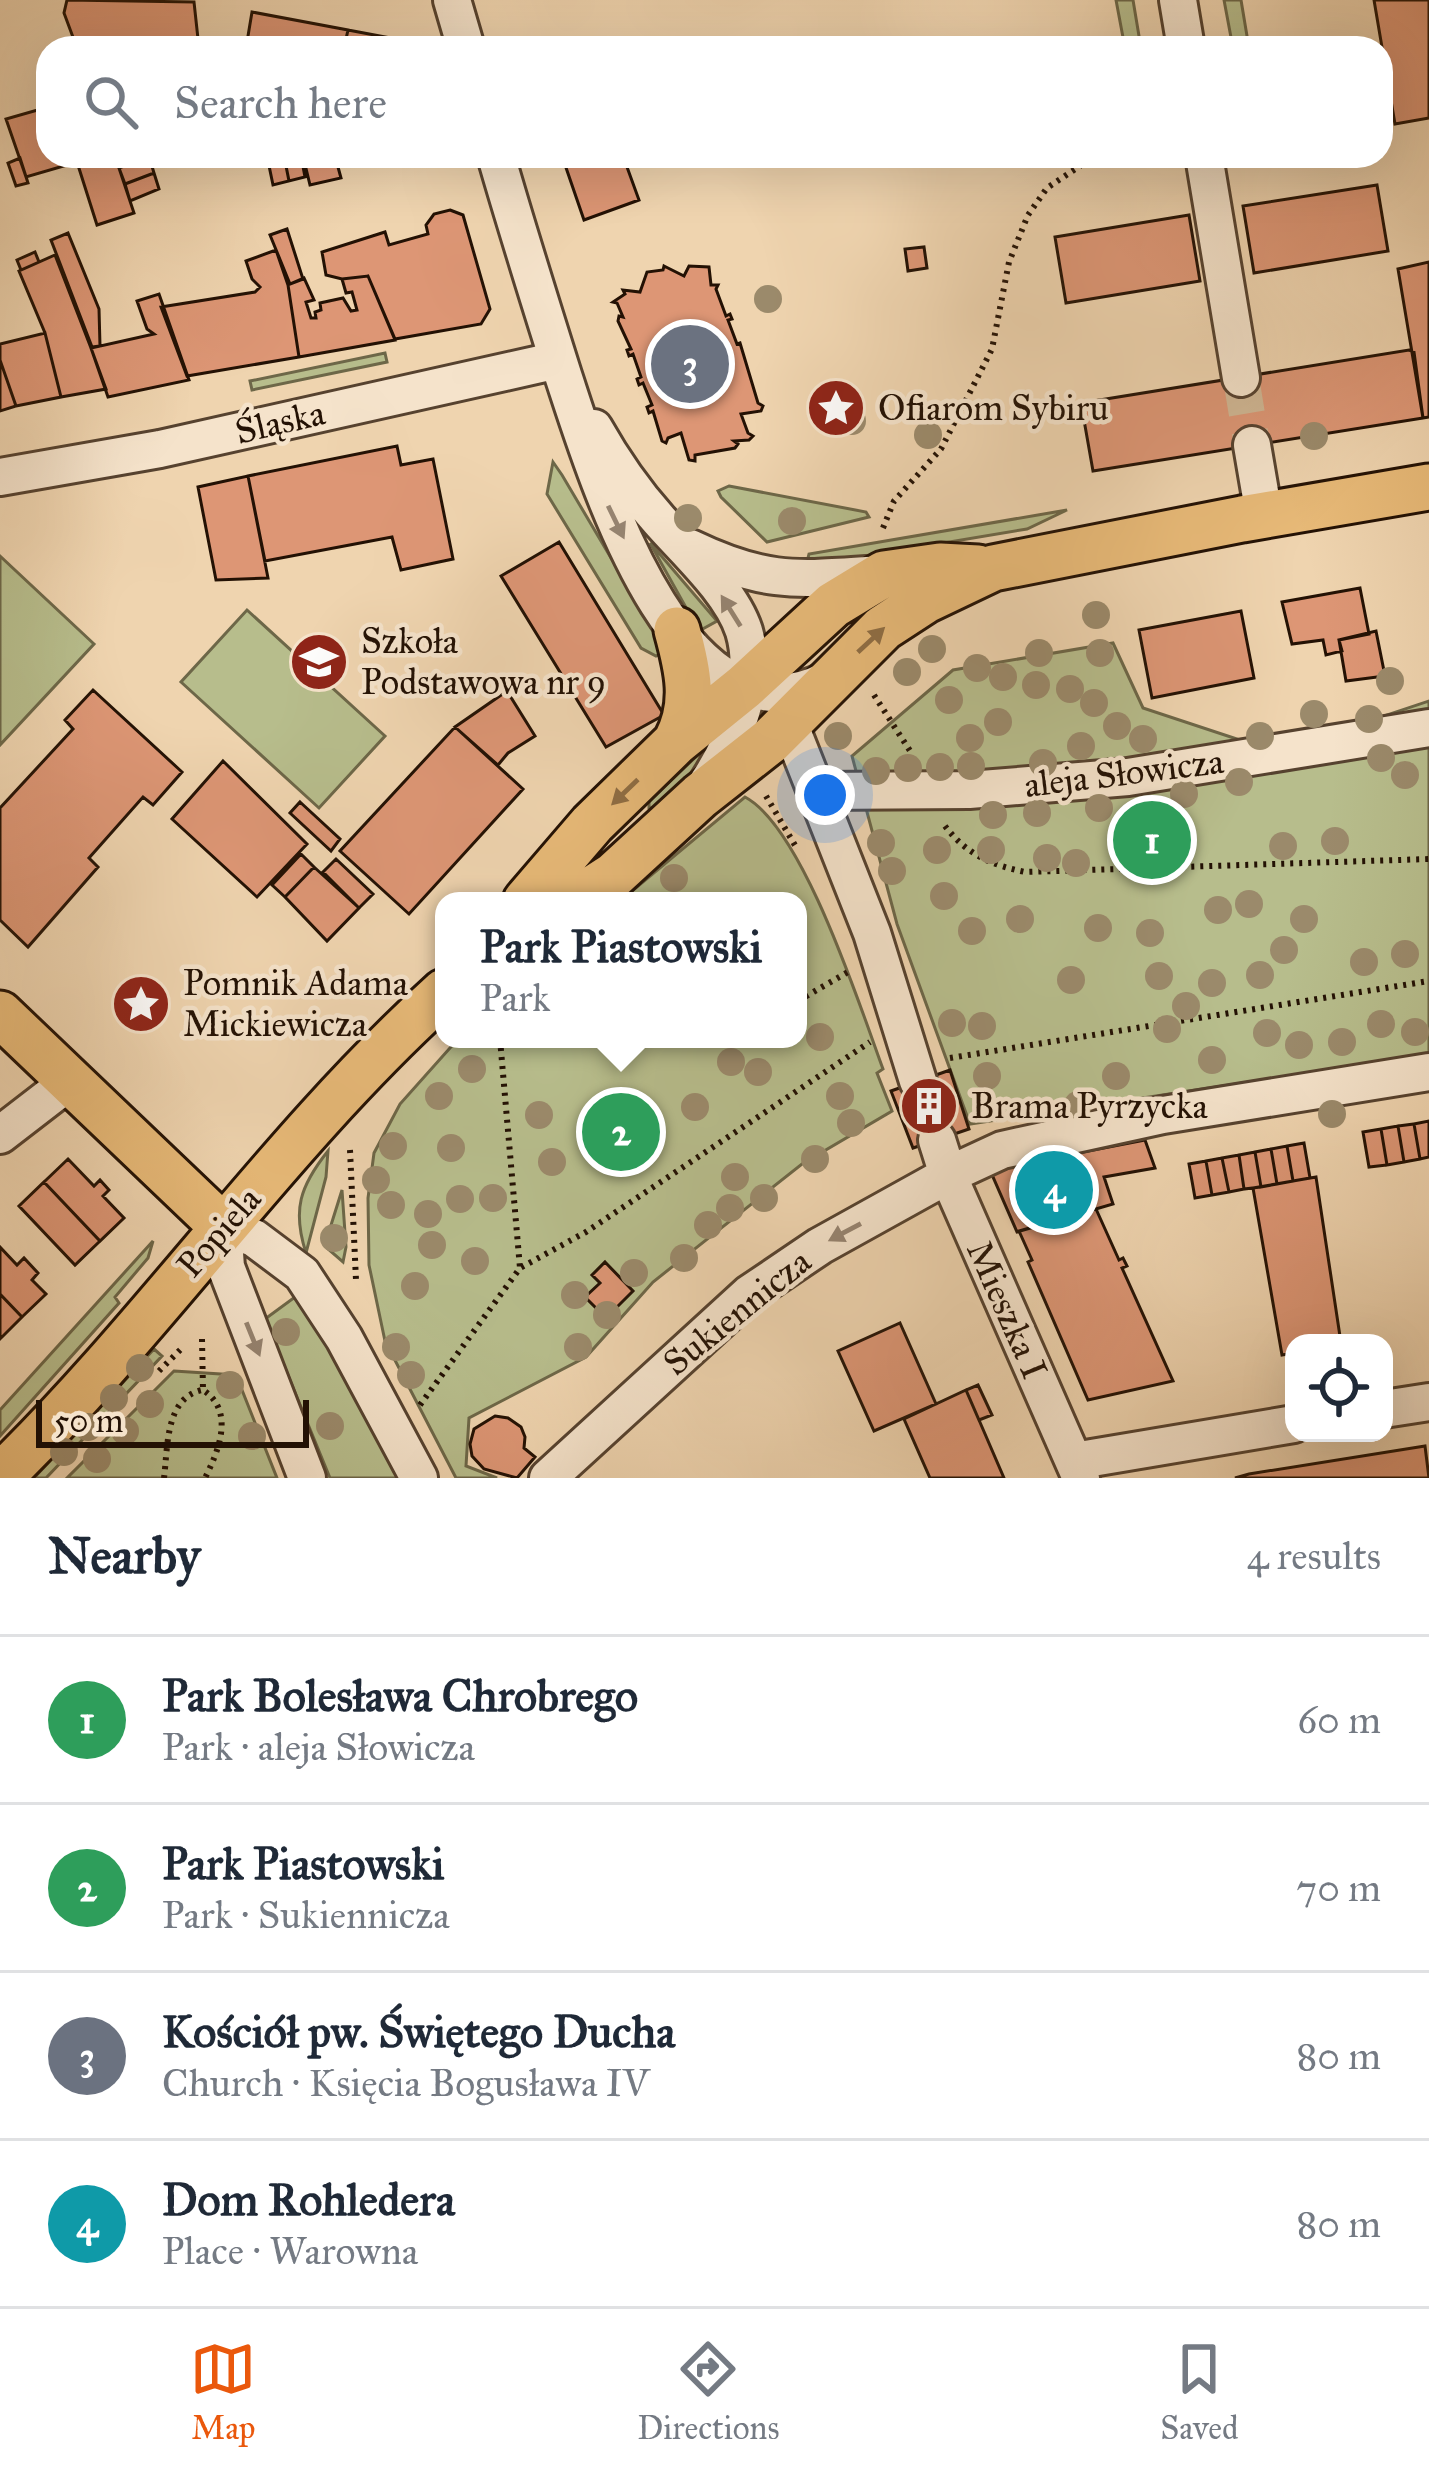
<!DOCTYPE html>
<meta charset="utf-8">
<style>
body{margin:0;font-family:"IM FELL Great Primer",serif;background:#f2f2f3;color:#1f2937}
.controls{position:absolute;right:36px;bottom:36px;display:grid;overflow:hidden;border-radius:24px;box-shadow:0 12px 48px #0002}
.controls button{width:108px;height:108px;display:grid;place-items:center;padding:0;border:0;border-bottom:3px solid #e0e1e3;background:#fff;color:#1f2937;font:60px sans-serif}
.scale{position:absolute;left:36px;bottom:30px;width:273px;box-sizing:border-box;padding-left:12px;border:6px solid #231104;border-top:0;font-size:33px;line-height:42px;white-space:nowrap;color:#231104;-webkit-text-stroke:9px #f5e3cb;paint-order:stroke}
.you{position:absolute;left:825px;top:795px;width:42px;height:42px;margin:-30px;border:9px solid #fff;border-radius:50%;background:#1a73e8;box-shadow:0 0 0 18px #1a73e833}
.badge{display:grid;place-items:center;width:78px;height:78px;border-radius:50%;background:#ea580c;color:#fff;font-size:39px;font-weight:700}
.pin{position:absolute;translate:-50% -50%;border:6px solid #fff;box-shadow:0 3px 12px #0006}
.popup{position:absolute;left:435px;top:892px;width:372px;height:156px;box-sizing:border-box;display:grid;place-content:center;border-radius:24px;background:#fff;filter:drop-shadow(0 3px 9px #0005);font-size:39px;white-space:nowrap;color:#747a83}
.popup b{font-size:45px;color:#1f2937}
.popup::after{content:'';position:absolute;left:50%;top:100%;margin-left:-24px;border:24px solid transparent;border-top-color:#fff}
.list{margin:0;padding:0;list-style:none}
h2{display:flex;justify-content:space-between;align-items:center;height:156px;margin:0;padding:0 48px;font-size:51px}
h2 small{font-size:39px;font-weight:400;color:#747a83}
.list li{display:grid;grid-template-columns:78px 1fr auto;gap:36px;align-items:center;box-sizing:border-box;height:168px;padding:0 48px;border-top:3px solid #e0e1e3}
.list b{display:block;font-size:45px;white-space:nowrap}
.list p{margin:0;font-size:39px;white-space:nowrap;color:#747a83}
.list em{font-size:39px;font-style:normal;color:#747a83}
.icon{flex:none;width:66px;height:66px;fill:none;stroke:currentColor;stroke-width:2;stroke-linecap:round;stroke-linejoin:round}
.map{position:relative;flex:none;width:1429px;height:1478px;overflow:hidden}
.search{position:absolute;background:#fff;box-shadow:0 12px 48px #0002;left:36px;right:36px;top:36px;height:132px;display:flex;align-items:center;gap:30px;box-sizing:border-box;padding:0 42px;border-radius:36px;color:#747a83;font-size:45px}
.sheet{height:828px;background:#fff}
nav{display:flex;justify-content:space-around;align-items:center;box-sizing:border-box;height:168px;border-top:3px solid #e0e1e3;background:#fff;font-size:33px;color:#747a83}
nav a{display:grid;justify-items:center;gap:6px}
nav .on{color:#ea580c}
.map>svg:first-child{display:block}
.green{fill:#b7bd8c;stroke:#6d6748;stroke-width:3}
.building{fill:#dd9675;stroke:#231104;stroke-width:3}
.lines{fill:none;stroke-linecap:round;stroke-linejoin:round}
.minor-tunnel{stroke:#d0b795;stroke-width:36;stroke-dasharray:36 18;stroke-linecap:butt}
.minor-casing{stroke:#56422f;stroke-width:42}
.major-casing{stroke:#231104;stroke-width:51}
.path{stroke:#231104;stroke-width:6;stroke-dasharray:3 6;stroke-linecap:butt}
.minor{stroke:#f5e3cb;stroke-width:36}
.major{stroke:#e8ba78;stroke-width:45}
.tree{fill:#9b8a6b}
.oneway{fill:#968471}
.oneway2{fill:#8f6e44}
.labels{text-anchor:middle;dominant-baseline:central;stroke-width:9;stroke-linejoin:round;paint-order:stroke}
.poi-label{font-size:36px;fill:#231104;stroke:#f5e3cb;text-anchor:start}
.street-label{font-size:36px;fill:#231104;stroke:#f5e3cb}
</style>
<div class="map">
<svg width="1429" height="1478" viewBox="0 0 1429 1478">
<rect width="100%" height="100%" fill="#efd4af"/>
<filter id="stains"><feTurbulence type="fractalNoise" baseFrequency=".00167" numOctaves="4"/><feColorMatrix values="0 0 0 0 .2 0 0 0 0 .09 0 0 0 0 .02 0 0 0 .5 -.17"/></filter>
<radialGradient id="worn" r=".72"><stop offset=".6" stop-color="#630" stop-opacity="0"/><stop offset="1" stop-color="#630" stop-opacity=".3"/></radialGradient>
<path class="green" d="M1116,0H1133L1141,48H1125Z
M1224,0H1241L1249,48H1233Z
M385,353L387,362L252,390L250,381Z
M553,462L562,475L666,651L656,656L641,648L547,494Z
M729,486L866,512L869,517L767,542L721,497L718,491Z
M1067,510L1027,529L806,566L809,554Z
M650,543L652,545L717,621L699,631Z
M0,556L94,644L0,745Z
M247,610L385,736L319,808L181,682Z
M1113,643L1143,708L1276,752L1429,701V1055L970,1124L897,924L852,756L953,670Z
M701,752L707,753V759L655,808H649V801Z
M745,797C803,828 859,1004 883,1069L877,1073L892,1111L802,1164L653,1282L586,1357L469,1418L466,1466L497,1478H456L385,1341L369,1265L368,1198L374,1153L400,1104L458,1039H798V901H620Z
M328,1151L326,1177L306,1253C292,1210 300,1186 328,1151Z
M342,1190L346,1247L343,1262L328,1249L326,1241Z
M153,1241L148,1258L115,1297L119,1303L0,1436V1410Z
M295,1297L315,1321L398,1478H330L265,1319Z
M154,1349L162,1356L46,1478H34Z
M174,1371L236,1375L277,1478H67Z"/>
<path class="building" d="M67,0L194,2L199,48H77L64,13Z
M1374,0H1429V118L1395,124Z
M252,12L348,30L344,48H246Z
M348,30L406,41L413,48H344Z
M48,107V156H98L26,177L6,119Z
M98,156H115L134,213L97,225L77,162Z
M115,156H149L119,168Z
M149,156L154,173L125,184L119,168Z
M267,156H284L289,181L273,185Z
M284,156H301L305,177L289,181Z
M303,156H335L341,178L310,185Z
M562,156H623L639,200L584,220Z
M20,158L28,183L16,186L8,163Z
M154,173L159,189L130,201L125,184Z
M1377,185L1388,251L1254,273L1243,206Z
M450,210L463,215L490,309L481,324L395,339L368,276L342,279L326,275L322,252L385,232L389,245L428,234L426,225L434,214Z
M1189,215L1200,281L1066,303L1055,237Z
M287,229L303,279L290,284L270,235Z
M68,233L99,309L100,346L92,347L51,240Z
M924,247L927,268L908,271L905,249Z
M276,250L288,285L299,357L187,376L161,307L255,292L260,287L252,279L246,261Z
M35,252L39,262L21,270L17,260Z
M55,255L91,348L106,389L61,397L45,333L19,271Z
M1429,262V417L1423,418L1398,269Z
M664,266L684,276L689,266L709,267L711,285H718L716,289L726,316L730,314L732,319L728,320L737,344L740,343L758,403L763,406L761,411L741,414L748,433L753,436L749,440L734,441L738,444L735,448L695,455V461L689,460L681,433L668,438L666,443L662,441L653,411L649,413L647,407L652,405L643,383L639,385L637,379L641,377L633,354L629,356L627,350L631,349L618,321L619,316L623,317L617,303L613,302L625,294L623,290L640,292L647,272L663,270Z
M368,276L395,340L299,357L288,285L304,278L314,300L306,302L311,318H316L315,312L321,310L320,303L343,298L351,311L357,310L352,292L346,293L342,279Z
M159,294L189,380L108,397L91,348L154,334L147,329L137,301Z
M45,333L61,397L16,406L0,360V344Z
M1409,350L1414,352L1423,418L1093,471L1081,403Z
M0,360L16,406L0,411Z
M397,446L401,465L433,459L453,559L401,570L392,537L265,561L248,476Z
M248,476L268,578L216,580L198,487Z
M559,542L664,715L606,747L501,576Z
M1360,588L1369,634L1339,640L1342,651L1326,655L1323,640L1292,644L1282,602Z
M1241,611L1254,678L1152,698L1139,630Z
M1376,631L1385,676L1346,681L1339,640Z
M93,690L182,772L153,805L143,797L89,858L98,867L28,947L0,920V808L73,729L65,720Z
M507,691L535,736L508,753L498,765L455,727Z
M455,727L523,789L409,914L340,851Z
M223,761L307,844L257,897L172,819Z
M300,802L340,839L331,851L290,813Z
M301,854L314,867L285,897L272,885Z
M336,859L373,894L359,908L323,872Z
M314,867L359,908L327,941L285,897Z
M950,1070L969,1129L913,1148L891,1091Z
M1429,1121V1157L1420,1159L1414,1124Z
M1414,1124L1420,1159L1404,1162L1398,1126Z
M1398,1126L1404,1162L1387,1165L1381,1129Z
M1381,1129L1387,1165L1369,1167L1363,1132Z
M1145,1140L1155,1168L1104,1177L1113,1204L1017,1232L990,1170Z
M1304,1143L1310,1178L1293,1181L1287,1146Z
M1287,1146L1293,1181L1277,1184L1271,1149Z
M1271,1149L1277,1184L1261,1187L1255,1152Z
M1255,1152L1261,1187L1244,1189L1239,1155Z
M1239,1155L1244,1189L1229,1192L1222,1158Z
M1222,1158L1229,1192L1212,1195L1206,1161Z
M68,1159L94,1186L100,1180L109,1190L103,1196L124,1218L100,1241L44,1182Z
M1206,1161L1212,1195L1195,1198L1189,1164Z
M1316,1177L1341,1343H1294V1353L1282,1355L1253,1188Z
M44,1182L100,1241L75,1265L19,1206Z
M1096,1209L1119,1260L1123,1258L1127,1266L1122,1268L1173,1381L1088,1400L1028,1262L1032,1260L1019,1231Z
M0,1247L17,1265L24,1258L38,1273L32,1280L46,1294L22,1317L0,1294Z
M605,1262L633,1291L606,1318L585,1297L600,1283L592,1275Z
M0,1294L22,1317L0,1339Z
M900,1323L936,1404L874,1431L838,1351Z
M978,1385L992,1415L979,1420L966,1390Z
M966,1390L979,1420L1004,1478H930L904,1419Z
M495,1416L508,1418L521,1427L525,1437L524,1448L535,1457L517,1478L484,1469L472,1456L470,1444L474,1429Z
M1425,1446L1429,1478H1235L1249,1474Z"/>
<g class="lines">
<path class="minor-tunnel" d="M1241,378L1252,445
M918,1081L937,1140"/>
<g class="minor-casing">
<path id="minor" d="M452,0L466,48
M1178,0L1186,48
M496,156C517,229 540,302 563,375C595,472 679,757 827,680
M1204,156L1241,378
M594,428C612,460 635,493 659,520C686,551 731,591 744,631C759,682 735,741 708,782
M1252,445L1264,515
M0,477L160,449L558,360
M690,548C769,586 800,579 884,574
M789,723L872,933L918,1081
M816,791L969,790L1128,777L1429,728
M0,1135L70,1081
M937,1140L948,1175L1081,1478
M1384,1409L1429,1402
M1074,1461L1294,1424
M307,1478L226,1267L223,1227L254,1238L302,1274L344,1338L419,1478
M548,1478L749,1294L820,1246L948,1175L1002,1150L1163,1115L1429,1072"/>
</g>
<g class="major-casing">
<path id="major" d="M676,742C696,704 688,670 677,630
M526,901L592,824L676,742L744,687L833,605L884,574L940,566L978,568
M574,901L614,875L700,796L770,741L883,628L926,600L993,568L1242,519L1429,487
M0,1014L223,1227
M0,1477C157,1324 281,1139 444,992"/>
</g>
<path class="path" d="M883,528L894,501L941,449L992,349L1009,262L1028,215L1047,188L1095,156
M874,695L912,754
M766,796L796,847
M945,826C966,854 991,865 1025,872L1429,859
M798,1001L848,972
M500,1039L520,1268
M950,1058L1429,981
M350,1150L356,1280
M202,1339L203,1390C235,1411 219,1450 205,1478
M159,1371L182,1348
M420,1405L520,1268L586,1232L870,1042
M164,1478C168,1447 165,1398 202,1390"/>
<use href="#minor" class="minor"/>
<use href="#major" class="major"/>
</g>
<g class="tree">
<circle cx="768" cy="299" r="14"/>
<circle cx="852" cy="421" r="14"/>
<circle cx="928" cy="435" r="14"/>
<circle cx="1314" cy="436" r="14"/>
<circle cx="688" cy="518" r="14"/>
<circle cx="792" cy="521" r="14"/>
<circle cx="1096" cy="615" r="14"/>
<circle cx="932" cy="649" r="14"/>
<circle cx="1039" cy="653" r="14"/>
<circle cx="1100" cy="653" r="14"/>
<circle cx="977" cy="668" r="14"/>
<circle cx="907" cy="672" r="14"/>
<circle cx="1003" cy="677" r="14"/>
<circle cx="1390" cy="681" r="14"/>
<circle cx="1036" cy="685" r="14"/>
<circle cx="1070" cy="689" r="14"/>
<circle cx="949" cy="700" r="14"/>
<circle cx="1094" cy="703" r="14"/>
<circle cx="1314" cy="714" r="14"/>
<circle cx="1369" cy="719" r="14"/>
<circle cx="998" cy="722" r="14"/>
<circle cx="1117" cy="726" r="14"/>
<circle cx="838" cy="736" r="14"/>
<circle cx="1260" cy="736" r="14"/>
<circle cx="970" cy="738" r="14"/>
<circle cx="1143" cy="739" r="14"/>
<circle cx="1081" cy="746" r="14"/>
<circle cx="1381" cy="758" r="14"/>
<circle cx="1043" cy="763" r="14"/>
<circle cx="971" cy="766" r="14"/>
<circle cx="940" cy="767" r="14"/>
<circle cx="908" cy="768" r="14"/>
<circle cx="876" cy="771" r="14"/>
<circle cx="1405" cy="775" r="14"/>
<circle cx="1239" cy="782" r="14"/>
<circle cx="1184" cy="794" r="14"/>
<circle cx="1099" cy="808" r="14"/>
<circle cx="1037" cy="813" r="14"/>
<circle cx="993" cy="815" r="14"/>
<circle cx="1335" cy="841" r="14"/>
<circle cx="881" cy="843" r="14"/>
<circle cx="1283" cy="846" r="14"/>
<circle cx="937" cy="850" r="14"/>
<circle cx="991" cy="850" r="14"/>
<circle cx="1047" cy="858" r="14"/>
<circle cx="1160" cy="858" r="14"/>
<circle cx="1076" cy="863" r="14"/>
<circle cx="892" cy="871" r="14"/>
<circle cx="674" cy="878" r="14"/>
<circle cx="944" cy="896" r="14"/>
<circle cx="1249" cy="904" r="14"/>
<circle cx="1218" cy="910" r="14"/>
<circle cx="1020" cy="919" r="14"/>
<circle cx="1304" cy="919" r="14"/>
<circle cx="1098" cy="928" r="14"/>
<circle cx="972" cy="931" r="14"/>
<circle cx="1150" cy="933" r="14"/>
<circle cx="1284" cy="950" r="14"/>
<circle cx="1405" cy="954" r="14"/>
<circle cx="1364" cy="962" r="14"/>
<circle cx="1260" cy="975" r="14"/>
<circle cx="1159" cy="976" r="14"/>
<circle cx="1071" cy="980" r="14"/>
<circle cx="1212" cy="983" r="14"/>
<circle cx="1186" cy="1006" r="14"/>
<circle cx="952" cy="1023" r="14"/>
<circle cx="1381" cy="1024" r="14"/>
<circle cx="982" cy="1026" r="14"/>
<circle cx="1167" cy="1029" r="14"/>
<circle cx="1415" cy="1032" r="14"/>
<circle cx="1267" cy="1033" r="14"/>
<circle cx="820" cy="1037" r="14"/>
<circle cx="1342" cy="1042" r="14"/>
<circle cx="1299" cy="1045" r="14"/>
<circle cx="1212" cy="1060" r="14"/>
<circle cx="731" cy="1062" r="14"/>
<circle cx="472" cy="1069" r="14"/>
<circle cx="758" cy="1072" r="14"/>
<circle cx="987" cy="1076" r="14"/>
<circle cx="1116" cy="1076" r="14"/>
<circle cx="439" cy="1096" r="14"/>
<circle cx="840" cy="1096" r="14"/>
<circle cx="1078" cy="1105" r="14"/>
<circle cx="695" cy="1107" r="14"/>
<circle cx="1332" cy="1114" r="14"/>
<circle cx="539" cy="1115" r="14"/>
<circle cx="851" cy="1123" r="14"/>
<circle cx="644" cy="1125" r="14"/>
<circle cx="393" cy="1146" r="14"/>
<circle cx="451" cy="1148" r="14"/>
<circle cx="815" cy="1159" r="14"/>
<circle cx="552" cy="1162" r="14"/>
<circle cx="735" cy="1177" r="14"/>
<circle cx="376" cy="1180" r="14"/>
<circle cx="493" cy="1198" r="14"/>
<circle cx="764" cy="1198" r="14"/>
<circle cx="460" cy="1199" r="14"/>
<circle cx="391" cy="1205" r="14"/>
<circle cx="730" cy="1208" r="14"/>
<circle cx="428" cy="1214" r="14"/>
<circle cx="708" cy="1225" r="14"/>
<circle cx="334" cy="1238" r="14"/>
<circle cx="432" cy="1245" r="14"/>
<circle cx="684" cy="1258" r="14"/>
<circle cx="475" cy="1261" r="14"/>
<circle cx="634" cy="1273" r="14"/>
<circle cx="415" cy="1286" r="14"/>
<circle cx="575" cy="1295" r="14"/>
<circle cx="607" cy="1315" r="14"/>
<circle cx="286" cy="1332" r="14"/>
<circle cx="396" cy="1347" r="14"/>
<circle cx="578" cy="1347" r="14"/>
<circle cx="140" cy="1368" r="14"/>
<circle cx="411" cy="1375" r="14"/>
<circle cx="230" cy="1385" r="14"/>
<circle cx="114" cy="1398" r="14"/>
<circle cx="150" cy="1404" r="14"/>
<circle cx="330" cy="1426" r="14"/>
<circle cx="88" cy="1427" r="14"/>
<circle cx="125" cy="1431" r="14"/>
<circle cx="252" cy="1436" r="14"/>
<circle cx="64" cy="1452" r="14"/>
<circle cx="97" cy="1459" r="14"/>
</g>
<defs><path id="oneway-solid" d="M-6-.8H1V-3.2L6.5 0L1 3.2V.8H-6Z" transform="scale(3)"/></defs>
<g class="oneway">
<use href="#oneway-solid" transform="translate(616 522) rotate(64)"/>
<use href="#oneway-solid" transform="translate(731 611) rotate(-122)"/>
<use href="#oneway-solid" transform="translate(845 1232) rotate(152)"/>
<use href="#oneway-solid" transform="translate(253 1339) rotate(68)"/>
</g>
<g class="oneway2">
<use href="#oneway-solid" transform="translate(871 640) rotate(-43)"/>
<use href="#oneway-solid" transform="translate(625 792) rotate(136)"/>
</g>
<defs>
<g id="sight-disc" transform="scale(3)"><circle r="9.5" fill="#8f2418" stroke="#f5e3cb"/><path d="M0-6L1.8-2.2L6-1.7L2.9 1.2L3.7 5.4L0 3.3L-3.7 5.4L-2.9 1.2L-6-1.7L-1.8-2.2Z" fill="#fff"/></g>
<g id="school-disc" transform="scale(3)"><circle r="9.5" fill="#8f2418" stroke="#f5e3cb"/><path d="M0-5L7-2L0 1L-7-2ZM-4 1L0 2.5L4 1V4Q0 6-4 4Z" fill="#fff"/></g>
<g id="building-disc" transform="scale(3)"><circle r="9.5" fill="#8f2418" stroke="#f5e3cb"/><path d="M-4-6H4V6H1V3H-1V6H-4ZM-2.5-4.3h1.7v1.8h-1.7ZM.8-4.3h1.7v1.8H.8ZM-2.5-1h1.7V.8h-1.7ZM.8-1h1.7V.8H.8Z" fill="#fff"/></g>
</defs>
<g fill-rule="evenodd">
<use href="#sight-disc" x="836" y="408"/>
<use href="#school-disc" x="319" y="662"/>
<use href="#sight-disc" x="141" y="1004"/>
<use href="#building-disc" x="929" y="1106"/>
</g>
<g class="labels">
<g class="poi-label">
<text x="878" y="408">Ofiarom Sybiru</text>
<text x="361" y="641">Szkoła<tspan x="361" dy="41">Podstawowa nr 9</tspan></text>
<text x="183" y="983">Pomnik Adama<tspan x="183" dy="41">Mickiewicza</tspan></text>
<text x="971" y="1106">Brama Pyrzycka</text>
</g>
<g class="street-label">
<text transform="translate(280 422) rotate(-13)">Śląska</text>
<text transform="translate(1124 773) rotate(-7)">aleja Słowicza</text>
<text transform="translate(219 1232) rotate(-49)">Popiela</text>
<text transform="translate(1007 1310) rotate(66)">Mieszka I</text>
<text transform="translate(737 1312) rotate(-39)">Sukiennicza</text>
</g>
</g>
<rect width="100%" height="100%" filter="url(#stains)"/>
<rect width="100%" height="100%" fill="url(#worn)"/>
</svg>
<div class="controls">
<button><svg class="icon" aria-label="locate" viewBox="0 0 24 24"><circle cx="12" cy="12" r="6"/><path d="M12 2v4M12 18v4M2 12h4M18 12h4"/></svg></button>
</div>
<div class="scale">50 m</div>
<div class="you"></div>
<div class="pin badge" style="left:1152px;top:840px;background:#2e9e5b">1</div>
<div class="pin badge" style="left:621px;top:1132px;background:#2e9e5b">2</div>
<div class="popup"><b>Park Piastowski</b>Park</div>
<div class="pin badge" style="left:690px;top:364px;background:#6b7280">3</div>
<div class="pin badge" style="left:1054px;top:1190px;background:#0f9aa8">4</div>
<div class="search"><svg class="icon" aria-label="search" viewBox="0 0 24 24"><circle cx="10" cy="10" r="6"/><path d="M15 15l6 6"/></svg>Search here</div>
</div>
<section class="sheet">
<h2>Nearby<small>4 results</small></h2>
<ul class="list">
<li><span class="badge" style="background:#2e9e5b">1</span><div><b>Park Bolesława Chrobrego</b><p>Park · aleja Słowicza</p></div><em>60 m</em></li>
<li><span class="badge" style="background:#2e9e5b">2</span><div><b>Park Piastowski</b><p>Park · Sukiennicza</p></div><em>70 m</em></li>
<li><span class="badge" style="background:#6b7280">3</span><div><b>Kościół pw. Świętego Ducha</b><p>Church · Księcia Bogusława IV</p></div><em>80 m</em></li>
<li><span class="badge" style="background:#0f9aa8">4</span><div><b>Dom Rohledera</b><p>Place · Warowna</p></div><em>80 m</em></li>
</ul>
</section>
<nav>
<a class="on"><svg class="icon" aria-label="map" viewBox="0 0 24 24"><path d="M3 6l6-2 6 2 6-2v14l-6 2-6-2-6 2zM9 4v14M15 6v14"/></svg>Map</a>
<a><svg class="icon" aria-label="directions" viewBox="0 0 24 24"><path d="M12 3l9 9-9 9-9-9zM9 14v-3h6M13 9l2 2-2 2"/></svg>Directions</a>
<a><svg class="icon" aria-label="saved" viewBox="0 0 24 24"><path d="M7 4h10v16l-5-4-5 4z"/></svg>Saved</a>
</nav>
